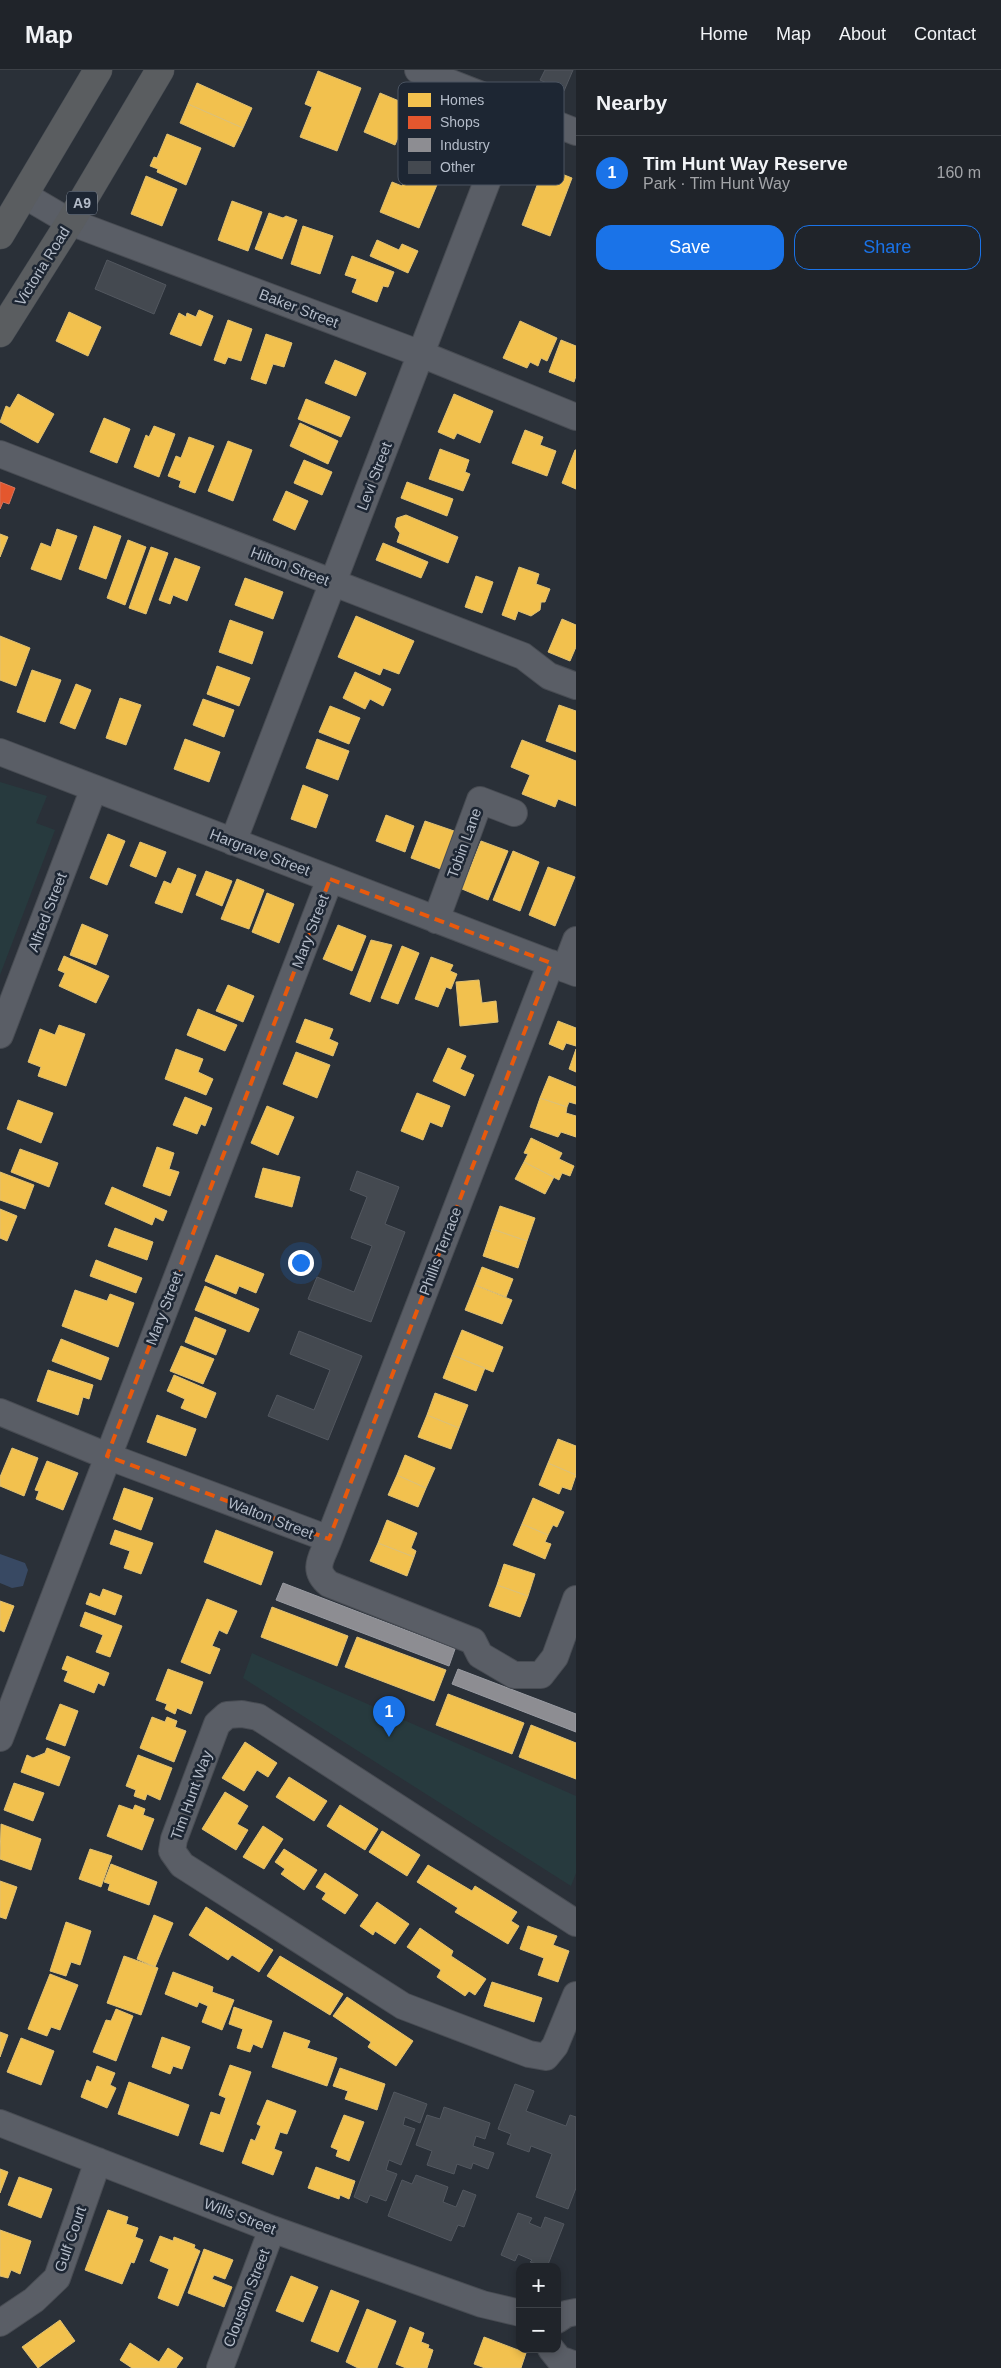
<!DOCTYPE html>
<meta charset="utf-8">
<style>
body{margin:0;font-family:Arial,sans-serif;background:#282c32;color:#f1f3f6}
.controls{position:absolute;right:15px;bottom:15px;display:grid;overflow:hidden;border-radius:10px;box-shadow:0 2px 8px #0003}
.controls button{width:45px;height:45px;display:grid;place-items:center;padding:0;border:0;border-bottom:1px solid #3d4147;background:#20242a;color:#f1f3f6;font:25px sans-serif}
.you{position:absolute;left:300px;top:1192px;width:18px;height:18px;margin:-12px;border:4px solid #fff;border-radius:50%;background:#1a73e8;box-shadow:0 0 0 8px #1a73e833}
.badge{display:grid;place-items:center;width:32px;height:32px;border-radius:50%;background:#1a73e8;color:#fff;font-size:16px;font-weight:700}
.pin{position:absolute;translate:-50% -41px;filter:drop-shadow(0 1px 2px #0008)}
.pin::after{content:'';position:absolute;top:26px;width:18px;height:15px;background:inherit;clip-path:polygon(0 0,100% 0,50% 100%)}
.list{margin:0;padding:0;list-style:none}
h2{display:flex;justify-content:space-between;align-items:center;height:65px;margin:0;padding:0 20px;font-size:21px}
h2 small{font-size:16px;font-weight:400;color:#a2a4a8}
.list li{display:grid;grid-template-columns:32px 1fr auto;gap:15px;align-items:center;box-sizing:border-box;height:75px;padding:0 20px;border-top:1px solid #3d4147}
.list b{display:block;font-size:19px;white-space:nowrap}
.list p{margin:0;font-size:16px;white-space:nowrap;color:#a2a4a8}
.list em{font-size:16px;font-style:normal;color:#a2a4a8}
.actions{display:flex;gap:10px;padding:15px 20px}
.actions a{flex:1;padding:11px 0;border:1px solid #1a73e8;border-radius:15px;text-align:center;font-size:18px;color:#1a73e8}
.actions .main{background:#1a73e8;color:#fff}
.map{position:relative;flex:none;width:576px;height:2298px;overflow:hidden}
header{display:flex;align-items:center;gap:30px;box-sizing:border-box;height:70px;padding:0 25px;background:#20242a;border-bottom:1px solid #3d4147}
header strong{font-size:24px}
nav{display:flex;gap:28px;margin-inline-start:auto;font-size:18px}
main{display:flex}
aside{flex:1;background:#20242a}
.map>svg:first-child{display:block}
.green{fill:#273a3e}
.water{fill:#384963}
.homes{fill:#f2c14e;stroke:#dfc073}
.shops{fill:#e4572e;stroke:#d6755c}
.industry{fill:#8d8d92;stroke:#999ba2}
.building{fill:#444950;stroke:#52575f}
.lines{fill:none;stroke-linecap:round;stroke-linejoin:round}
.minor-casing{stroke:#484c53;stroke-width:28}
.highway-casing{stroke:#474c53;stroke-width:29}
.minor{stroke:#5a5e66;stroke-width:26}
.highway{stroke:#5a5d60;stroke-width:28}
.marked{fill:none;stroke:#e8590c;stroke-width:4;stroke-dasharray:10 6;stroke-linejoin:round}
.labels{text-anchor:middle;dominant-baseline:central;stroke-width:5;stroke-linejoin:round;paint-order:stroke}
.shield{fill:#1d2633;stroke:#878f9c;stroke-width:1}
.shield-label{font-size:14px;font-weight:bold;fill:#b4bcc9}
.street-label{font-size:15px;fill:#b4bcc9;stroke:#1d2633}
.key{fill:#1d2633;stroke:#4a5360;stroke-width:1}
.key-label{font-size:14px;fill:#b4bcc9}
</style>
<header>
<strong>Map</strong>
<nav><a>Home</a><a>Map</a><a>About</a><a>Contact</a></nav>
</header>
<main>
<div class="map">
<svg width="576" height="2298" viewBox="0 0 576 2298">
<rect width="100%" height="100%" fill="#2a3038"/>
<path class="green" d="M0,712L47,726L36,753L55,760L0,905Z
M252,1583L576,1726V1803L571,1816L243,1608Z"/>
<path class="water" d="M0,1484L25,1493L28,1500L23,1516L12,1518L0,1513Z"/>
<path class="homes" d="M318,1L361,18L337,81L300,67L312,37L305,34Z
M197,13L252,38L243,58L188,34Z
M380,23L411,36L395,75L364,62Z
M188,34L243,58L234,77L180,53Z
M167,64L201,78L186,115L157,102L158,99L150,96L154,87L157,88Z
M411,93L441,105L419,158L380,142L392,112L402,116Z
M544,97L572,108L550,166L522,155Z
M146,106L177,119L162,156L131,144Z
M232,131L262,142L248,181L218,170Z
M269,143L283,148L286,146L297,150L282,189L255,179Z
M303,156L333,166L320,204L291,194Z
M377,170L399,180L402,174L418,181L408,203L370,186Z
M352,186L394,202L388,217L383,216L377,232L352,222L357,209L345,205Z
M199,240L213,246L201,276L170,264L179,243L186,247L187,243L196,247Z
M69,242L101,257L88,286L56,271Z
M228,250L252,259L241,291L228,287L225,294L214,290Z
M520,251L557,268L547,291L541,288L538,296L530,292L527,298L503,288Z
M266,264L292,273L284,297L273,294L266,314L251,309Z
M561,270L576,276V306L574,312L549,302Z
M335,290L366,303L356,326L325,313Z
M18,324L54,344L38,373L0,352L6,336L10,338Z
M454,324L493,341L480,373L457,363L454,369L438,362Z
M306,329L350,347L341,367L298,349Z
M104,348L130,359L117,393L90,382Z
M300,353L338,371L328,394L290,376Z
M154,356L175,364L159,407L134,397L146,365L149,367Z
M525,360L543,367L540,375L556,381L547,406L512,393Z
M189,367L214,376L195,423L179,417L181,411L168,406L176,386L181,388Z
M228,371L252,380L233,431L208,421Z
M440,379L469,390L465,402L470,404L463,421L429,409Z
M575,380H576V419L562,413Z
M304,390L332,402L322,425L294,413Z
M407,412L453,429L447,446L401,428Z
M286,421L308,431L295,460L273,450Z
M406,445L458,467L448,493L397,472L400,463L395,457L397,448Z
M94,456L121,466L106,509L79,499Z
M57,459L77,466L61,510L31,499L41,473L51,477Z
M0,464L8,467L0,487Z
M128,470L146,477L125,535L107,528Z
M383,473L428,492L421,508L376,490Z
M151,477L168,483L146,544L129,538Z
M175,488L200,497L187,531L173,525L170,534L159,530Z
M519,497L539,504L536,514L550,519L545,532H541L540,540L531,546L518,541L515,550L502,545Z
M476,506L493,512L482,543L465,537Z
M245,508L283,522L273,549L235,535Z
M356,546L414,571L399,604L383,598L380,605L338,587Z
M562,549L576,555V577L570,591L548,582Z
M230,550L263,562L252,594L219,582Z
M0,566L30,578L16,616L0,610Z
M217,596L250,608L239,636L207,624Z
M32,600L61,610L45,652L17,642Z
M355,602L391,619L383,636L370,629L365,639L343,628Z
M76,614L91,620L75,659L60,653Z
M120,628L141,635L126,675L106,668Z
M203,629L234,640L224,667L193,655Z
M559,635L576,641V682L546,671Z
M330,636L360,648L349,674L319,662Z
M185,669L220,682L209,712L174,699Z
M317,669L349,681L338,710L306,698Z
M522,670L576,691V736L558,729L555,737L522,724L530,705L511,697Z
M303,715L328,725L316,758L291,749Z
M386,745L414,756L405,782L376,771Z
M425,751L457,762L443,800L411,788Z
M108,764L125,771L107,815L90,808Z
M481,771L508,781L488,830L462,819Z
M140,772L166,782L156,807L130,796Z
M513,781L539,792L520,841L493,830Z
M548,797L575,807L555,856L529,845Z
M178,798L196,805L182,843L155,833L164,811L171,814Z
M206,801L232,811L222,836L196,825Z
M237,809L264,820L249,859L221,849Z
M267,823L294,834L279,873L252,862Z
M82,854L108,865L96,895L70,885Z
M338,855L366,866L352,901L323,889Z
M371,870L392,875L370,932L350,924Z
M402,876L419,883L398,934L381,928Z
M64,886L109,906L96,933L59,916L65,903L58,900Z
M431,887L453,895L450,901L457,904L451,919L446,917L438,937L415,929Z
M479,910L482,933L496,931L498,952L460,956L456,912Z
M228,915L254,926L243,952L216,941Z
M198,939L237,955L225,981L187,965Z
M305,949L333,959L329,969L338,973L333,986L296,972Z
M558,951L576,958V976L566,973L563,980L549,974Z
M59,955L85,964L66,1016L38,1006L41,997L28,992L40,959L55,965Z
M448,978L466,986L460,999L474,1005L465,1026L433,1011Z
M176,979L203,989L198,1002L213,1009L206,1025L165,1009Z
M576,979V1002L569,999Z
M296,982L330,995L317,1028L283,1014Z
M549,1006L576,1017V1034L569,1032L567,1037L540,1028Z
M417,1023L450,1036L442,1057L430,1052L423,1070L401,1061Z
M185,1027L212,1038L205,1056L201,1054L197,1064L173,1055Z
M540,1028L567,1037L566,1043L576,1046V1067L561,1062L558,1067L530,1057Z
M18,1030L53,1043L41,1073L7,1059Z
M267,1036L294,1047L278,1085L251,1073Z
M531,1068L562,1083L559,1089L574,1096L570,1106L562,1103L559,1110L524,1092L528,1084L524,1083Z
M157,1077L174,1083L169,1099L179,1102L170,1126L143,1116Z
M20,1079L58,1093L49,1117L11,1102Z
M524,1092L554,1107L545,1124L515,1109Z
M263,1098L300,1107L292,1137L255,1127Z
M0,1102L34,1115L25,1139L0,1130Z
M112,1117L167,1141L163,1151L155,1147L152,1155L105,1134Z
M500,1136L535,1148L527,1171L492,1159Z
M0,1139L17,1146L7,1171L0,1168Z
M115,1158L153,1172L147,1190L108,1176Z
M492,1159L527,1171L518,1198L483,1186Z
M216,1185L264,1204L256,1223L239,1216L236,1224L205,1211Z
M96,1190L142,1208L136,1223L90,1206Z
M482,1197L513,1209L506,1227L475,1215Z
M475,1215L512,1230L502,1254L465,1240Z
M205,1216L259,1239L249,1262L195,1240Z
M75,1220L107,1231L110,1224L134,1233L118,1277L62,1256Z
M195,1247L226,1260L216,1285L185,1272Z
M462,1260L503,1277L493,1302L452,1285Z
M61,1269L109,1288L101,1310L52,1291Z
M181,1276L214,1289L203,1314L170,1301Z
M452,1285L485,1298L476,1321L443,1308Z
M48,1300L93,1315L89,1329L83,1327L78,1345L37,1331Z
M174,1305L216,1323L206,1348L181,1338L185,1329L167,1321Z
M435,1323L468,1335L459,1358L427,1345Z
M157,1345L196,1359L186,1386L147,1372Z
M427,1345L459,1358L451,1379L418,1367Z
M558,1369L576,1376V1405L548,1393Z
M12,1378L38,1388L24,1426L0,1416V1407Z
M405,1385L435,1398L426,1418L397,1405Z
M47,1391L78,1403L63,1440L36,1429L39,1421L35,1420Z
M548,1393L576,1405L571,1420L562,1417L559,1424L539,1415Z
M397,1405L426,1418L418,1437L388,1425Z
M124,1418L153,1428L141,1460L113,1449Z
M533,1428L564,1442L557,1457L553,1455L548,1465L522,1454Z
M387,1450L417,1463L411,1478L416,1481L414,1487L378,1473Z
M522,1454L548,1465L545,1472L551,1474L545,1489L513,1475Z
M115,1460L153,1473L141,1504L124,1498L130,1481L110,1474Z
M216,1460L273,1482L261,1515L204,1492Z
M378,1473L414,1487L407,1506L370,1491Z
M504,1494L535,1504L528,1526L497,1515Z
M497,1515L528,1526L520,1547L489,1536Z
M103,1519L122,1526L115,1545L86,1534L90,1523L100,1527Z
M207,1529L237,1541L227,1564L219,1560L212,1576L220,1579L210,1604L181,1592Z
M0,1531L14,1536L4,1562L0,1560Z
M272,1537L348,1566L337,1596L261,1567Z
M85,1542L122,1556L110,1587L96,1582L103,1565L80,1556Z
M357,1567L446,1600L434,1631L345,1597Z
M67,1586L109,1603L104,1616L98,1613L94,1623L64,1611L68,1601L62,1599Z
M168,1599L203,1612L191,1644L177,1638L175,1644L165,1639L167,1634L156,1630Z
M448,1624L524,1653L512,1684L436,1655Z
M60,1634L78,1641L65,1676L46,1669Z
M152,1647L165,1652L167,1647L177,1651L175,1657L186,1661L174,1692L140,1678Z
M531,1655L576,1673V1709L519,1687Z
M245,1672L277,1693L268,1707L257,1700L244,1721L222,1708Z
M47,1678L70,1687L59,1716L21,1702L27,1685L33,1688L45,1683Z
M138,1685L172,1698L160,1730L147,1724L145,1730L134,1726L136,1720L126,1716Z
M289,1707L327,1731L314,1751L276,1727Z
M14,1713L44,1723L33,1751L4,1740Z
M225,1722L248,1736L237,1754L248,1760L236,1780L202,1759Z
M119,1735L133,1740L135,1735L145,1739L143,1745L154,1749L142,1780L107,1766Z
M340,1735L378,1759L365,1780L327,1756Z
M1,1754L41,1769L31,1800L0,1789Z
M263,1756L283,1769L264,1799L243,1787Z
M382,1761L420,1785L407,1806L369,1782Z
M90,1779L112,1786L101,1817L79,1809Z
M284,1779L317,1800L304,1820L281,1804L285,1799L275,1792Z
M111,1794L157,1812L149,1835L108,1820L110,1814L104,1812Z
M428,1795L472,1821L475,1816L517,1842L511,1851L519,1856L508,1874L455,1842L458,1838L417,1812Z
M325,1803L358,1825L345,1844L322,1829L326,1823L316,1817Z
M0,1811L17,1817L6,1849L0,1847Z
M377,1832L409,1854L395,1874L375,1861L373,1865L360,1856Z
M206,1837L273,1880L259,1902L232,1885L228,1890L189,1865Z
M154,1845L173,1853L155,1897L137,1889Z
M66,1852L91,1861L80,1895L71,1892L66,1906L50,1901Z
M528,1856L557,1866L553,1875L569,1881L558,1912L538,1905L544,1888L520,1879Z
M420,1858L453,1881L451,1886L486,1909L475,1925L469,1921L465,1926L437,1907L441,1900L407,1877Z
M124,1886L158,1898L141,1945L107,1933Z
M280,1886L343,1924L330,1945L267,1906Z
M173,1902L213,1917L212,1922L234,1930L222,1960L202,1952L208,1936L199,1932L197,1937L165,1924Z
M50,1904L78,1915L60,1960L51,1957L47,1966L28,1959Z
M492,1912L542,1928L534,1952L484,1936Z
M347,1927L413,1971L396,1996L368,1977L371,1972L333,1946Z
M234,1937L272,1951L262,1978L253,1974L250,1982L237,1978L243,1959L229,1954Z
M116,1939L133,1946L116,1991L93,1982L106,1950L111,1951Z
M0,1962L8,1965L0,1987Z
M284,1962L310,1971L307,1978L337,1988L327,2016L272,1997Z
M162,1967L190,1977L182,1999L173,1996L170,2004L152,1997Z
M21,1968L54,1981L41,2015L7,2002Z
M230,1995L251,2002L223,2082L200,2074L211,2042L220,2045L226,2028L219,2025Z
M97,1996L115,2003L110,2015L116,2018L107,2038L81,2027L87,2010L91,2012Z
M340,1998L385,2014L377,2040L345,2029L348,2021L333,2016Z
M129,2012L189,2035L178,2066L118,2044Z
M267,2030L296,2041L287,2064L280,2062L274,2079L282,2082L273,2105L242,2093L251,2069L255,2071L261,2056L257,2054Z
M344,2045L364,2052L349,2091L336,2086L338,2080L331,2077Z
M316,2097L355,2111L349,2129L340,2125L339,2129L308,2118Z
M0,2099L8,2102L0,2123Z
M19,2107L52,2119L41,2148L8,2135Z
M108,2140L128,2147L126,2154L138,2158L135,2167L143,2170L134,2193L131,2192L122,2214L85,2200Z
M0,2160L31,2171L20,2204L11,2200L8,2208L0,2206Z
M160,2166L173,2171L174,2167L195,2175L194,2178L200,2181L178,2236L158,2228L169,2199L150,2191Z
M204,2179L233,2190L225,2209L214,2205L212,2209L232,2217L224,2237L188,2223Z
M291,2206L318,2217L303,2252L276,2241Z
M331,2220L359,2231L338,2282L311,2271Z
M367,2239L396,2251L377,2298H358L346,2292Z
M60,2250L75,2271L38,2298L22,2277Z
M410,2257L424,2263L421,2272L429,2275L428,2278L433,2280L427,2298H406L396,2294Z
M484,2267L526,2283L521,2298H485L474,2294Z
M130,2273L159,2292L168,2278L183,2288L176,2298H132L120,2290Z"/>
<path class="shops" d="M0,412L15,418L9,434L3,432L0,439Z"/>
<path class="industry" d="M283,1513L455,1579L449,1596L276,1530Z
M458,1599L576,1644V1662L452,1614Z"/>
<path class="building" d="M545,0H573L564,21L540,10Z
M107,190L166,215L154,244L95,219Z
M357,1101L399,1117L385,1154L405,1162L371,1252L308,1229L317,1207L354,1222L372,1176L351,1168L367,1127L350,1120Z
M299,1261L362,1286L328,1370L268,1346L277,1325L314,1340L330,1300L290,1284Z
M515,2014L534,2021L526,2041L566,2056L570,2045L576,2047V2118L568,2139L536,2127L552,2084L531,2076L529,2082L507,2074L511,2064L498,2059Z
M394,2022L427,2034L420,2053L405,2047L403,2055L415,2059L401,2095L389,2090L386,2100L397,2104L386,2131L370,2125L367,2133L354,2127Z
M444,2037L490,2053L485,2069L476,2066L473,2076L494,2083L488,2099L473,2093L471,2099L457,2094L454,2104L427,2095L432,2081L416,2075L427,2045L440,2049Z
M416,2105L448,2117L443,2132L456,2137L463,2120L476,2125L464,2157L458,2155L451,2171L388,2146L402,2110L412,2114Z
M518,2143L532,2148L529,2153L541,2158L545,2147L564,2154L547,2197L530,2192L532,2190L518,2184L515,2191L501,2185Z"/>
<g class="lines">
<g class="minor-casing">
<path id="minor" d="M418,0L576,62
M24,125L70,152L421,284L576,347
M0,384L523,586L549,606L576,616
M0,682L576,903
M233,772L515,39
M436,850L480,730L514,743
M565,899L576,870
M0,965L94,718
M0,1342L107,1386L329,1469C322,1488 311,1499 329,1514L473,1571L480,1585L514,1605H541L555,1587L576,1529
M329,1469L551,893
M0,1668L330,809
M576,1853L258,1647L242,1644L227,1645L217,1654L174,1769L172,1781L182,1795L403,1936L529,1984L546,1987L555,1976L576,1925
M0,2053L272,2159L482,2234L520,2243
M557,2250L566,2244L576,2242
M0,2253L34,2230L57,2208L98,2091
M551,2279L559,2289L576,2295
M220,2298L272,2159"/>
</g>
<g class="highway-casing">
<path id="highway" d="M0,165L98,0
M0,263L70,152L160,0"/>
</g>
<use href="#minor" class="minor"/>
<use href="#highway" class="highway"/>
</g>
<path class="marked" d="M330,809L551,893L329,1469L107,1386Z"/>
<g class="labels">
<rect class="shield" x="67" y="121.5" width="30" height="23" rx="4"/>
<g class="shield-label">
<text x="82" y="133">A9</text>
</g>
<g class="street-label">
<text transform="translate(42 196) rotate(-58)">Victoria Road</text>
<text transform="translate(299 238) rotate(21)">Baker Street</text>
<text transform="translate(374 406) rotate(-69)">Levi Street</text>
<text transform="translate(290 496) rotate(21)">Hilton Street</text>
<text transform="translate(464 773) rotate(-70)">Tobin Lane</text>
<text transform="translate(260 782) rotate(21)">Hargrave Street</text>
<text transform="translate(47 842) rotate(-69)">Alfred Street</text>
<text transform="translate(310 861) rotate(-69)">Mary Street</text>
<text transform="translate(440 1181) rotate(-69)">Phillis Terrace</text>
<text transform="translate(164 1238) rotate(-69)">Mary Street</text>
<text transform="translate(271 1448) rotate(21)">Walton Street</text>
<text transform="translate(191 1725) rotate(-70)">Tim Hunt Way</text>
<text transform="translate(240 2146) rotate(21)">Wills Street</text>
<text transform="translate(70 2169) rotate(-71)">Gulf Court</text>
<text transform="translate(246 2228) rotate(-69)">Clouston Street</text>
</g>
</g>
<rect x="398" y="12" width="166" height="103" rx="8" class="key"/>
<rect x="408" y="23" width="23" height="14" fill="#f2c14e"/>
<rect x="408" y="46" width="23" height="13" fill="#e4572e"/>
<rect x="408" y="68" width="23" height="14" fill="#8d8d92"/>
<rect x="408" y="91" width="23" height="13" fill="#444950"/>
<g class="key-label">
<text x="440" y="35">Homes</text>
<text x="440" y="57">Shops</text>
<text x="440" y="80">Industry</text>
<text x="440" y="102">Other</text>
</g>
</svg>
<div class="controls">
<button>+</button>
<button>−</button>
</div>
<div class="you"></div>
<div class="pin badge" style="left:389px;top:1667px">1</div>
</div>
<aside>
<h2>Nearby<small></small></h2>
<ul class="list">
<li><span class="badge">1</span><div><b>Tim Hunt Way Reserve</b><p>Park · Tim Hunt Way</p></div><em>160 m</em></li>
</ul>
<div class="actions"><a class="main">Save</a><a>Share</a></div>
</aside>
</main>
